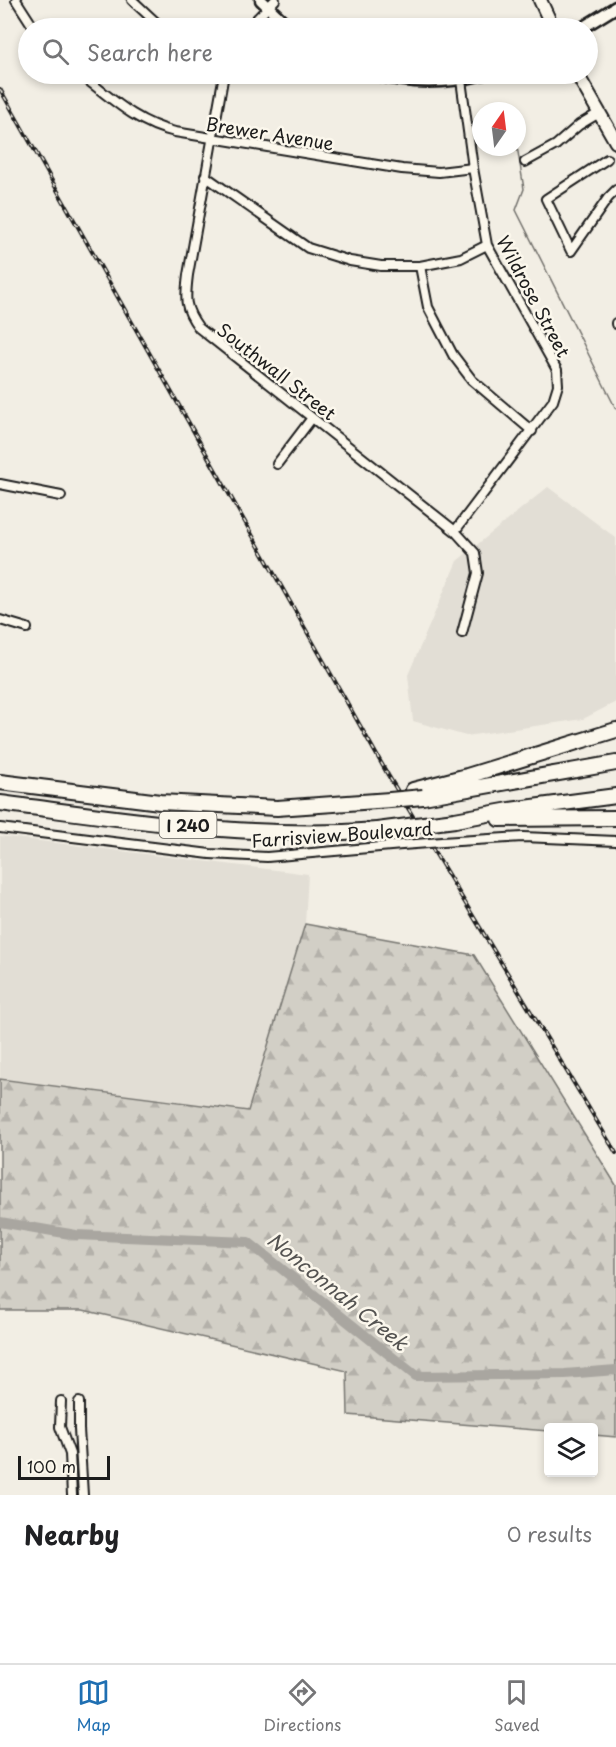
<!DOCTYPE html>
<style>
body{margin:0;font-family:"Playpen Sans",sans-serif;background:#f6f6f6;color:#202124}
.controls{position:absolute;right:18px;bottom:18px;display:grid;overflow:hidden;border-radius:6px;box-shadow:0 3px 9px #0003}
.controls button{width:54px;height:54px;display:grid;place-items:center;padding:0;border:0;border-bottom:2px solid #e0e0e0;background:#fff;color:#202124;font:30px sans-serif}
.compass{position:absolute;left:472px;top:102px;width:54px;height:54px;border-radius:50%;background:#fff;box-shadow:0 3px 9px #0003;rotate:14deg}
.scale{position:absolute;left:18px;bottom:15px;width:92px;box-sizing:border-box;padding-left:6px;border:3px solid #1c1c1c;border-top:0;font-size:16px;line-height:21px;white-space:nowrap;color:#1c1c1c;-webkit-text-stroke:4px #fbf7ec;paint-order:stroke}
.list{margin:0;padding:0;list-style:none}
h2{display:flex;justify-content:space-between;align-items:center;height:78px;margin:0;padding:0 24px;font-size:26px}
h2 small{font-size:20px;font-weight:400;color:#757577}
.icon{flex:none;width:33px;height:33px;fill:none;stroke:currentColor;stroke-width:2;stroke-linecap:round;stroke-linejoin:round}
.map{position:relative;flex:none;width:616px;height:1495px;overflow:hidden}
.search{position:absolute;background:#fff;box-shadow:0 3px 9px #0003;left:18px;right:18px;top:18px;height:66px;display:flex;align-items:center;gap:15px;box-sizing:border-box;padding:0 21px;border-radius:33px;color:#757577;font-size:22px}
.sheet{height:168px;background:#fff}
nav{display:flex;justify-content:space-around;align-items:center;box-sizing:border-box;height:84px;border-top:2px solid #e0e0e0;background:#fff;font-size:16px;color:#757577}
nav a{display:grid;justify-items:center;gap:3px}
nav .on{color:#1f6fb2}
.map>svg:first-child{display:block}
.built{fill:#e2ded5}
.forest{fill:url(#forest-firs);stroke:#777671;stroke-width:1.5}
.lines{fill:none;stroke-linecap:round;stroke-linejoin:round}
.stream{stroke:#716f6b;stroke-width:1.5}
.river{stroke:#a9a6a0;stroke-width:10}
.street-casing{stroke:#1c1c1c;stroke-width:12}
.secondary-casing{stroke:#1c1c1c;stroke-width:15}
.primary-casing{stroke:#1c1c1c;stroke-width:16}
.highway-casing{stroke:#1c1c1c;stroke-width:18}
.street{stroke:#fbf7ec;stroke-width:8}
.secondary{stroke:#fbf7ec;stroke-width:10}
.primary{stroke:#fbf7ec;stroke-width:12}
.highway{stroke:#fbf7ec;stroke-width:14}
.rail-casing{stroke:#1c1c1c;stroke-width:4}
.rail{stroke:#fbf7ec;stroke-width:1.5;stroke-dasharray:4.5;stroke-linecap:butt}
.street-bridge-casing{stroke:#1c1c1c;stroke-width:12;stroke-linecap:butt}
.highway-bridge-casing{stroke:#1c1c1c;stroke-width:18;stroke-linecap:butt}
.street-bridge{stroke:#fbf7ec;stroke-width:8}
.highway-bridge{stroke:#fbf7ec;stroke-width:14}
.labels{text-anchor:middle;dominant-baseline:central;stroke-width:5;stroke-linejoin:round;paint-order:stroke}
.shield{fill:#fbf7ec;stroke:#5f5e5a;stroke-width:1.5}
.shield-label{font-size:16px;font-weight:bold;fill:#1c1c1c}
.street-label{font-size:18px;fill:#1c1c1c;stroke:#fbf7ec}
.water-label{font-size:20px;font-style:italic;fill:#545351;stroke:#fbf7ec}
</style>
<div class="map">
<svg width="616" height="1495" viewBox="0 0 616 1495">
<defs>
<pattern id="forest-firs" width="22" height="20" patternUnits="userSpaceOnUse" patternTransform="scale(1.5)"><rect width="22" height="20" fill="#d2cfc6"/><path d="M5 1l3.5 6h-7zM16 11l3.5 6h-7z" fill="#b4b1aa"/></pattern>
</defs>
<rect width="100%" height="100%" fill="#f2eee4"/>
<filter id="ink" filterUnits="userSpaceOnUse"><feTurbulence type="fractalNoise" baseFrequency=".0167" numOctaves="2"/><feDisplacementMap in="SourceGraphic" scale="12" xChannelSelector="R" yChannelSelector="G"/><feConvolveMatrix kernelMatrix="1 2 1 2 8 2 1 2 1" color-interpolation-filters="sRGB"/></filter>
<g filter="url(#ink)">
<path class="built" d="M548,487L616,538V702L583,719L466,736L413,721L408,675L457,561Z
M0,836L308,874L305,924L248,1112L0,1079Z"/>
<path class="forest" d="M305,924L474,955L616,1185V1437L594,1435V1428H548V1431L348,1415L347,1371L83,1310H0V1079L248,1111Z"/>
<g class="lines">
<path class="stream" d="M511,108V111
M517,146L524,189L516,210L616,409"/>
<path class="river" d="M0,1222L76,1235L248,1242L416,1376L565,1374L616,1370"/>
<g class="street-casing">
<path id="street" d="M16,0L34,28
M132,0L162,28
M248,28L275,0
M80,74C111,98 136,123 175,132L402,169L439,172L473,168
M224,74L188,275C185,299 184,308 199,328L455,531L475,553L478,573L462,633
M607,159L546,199L571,251L608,198L616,190
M525,162L556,145L579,125L599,113
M205,176L308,248L350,261L381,266H420L461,258L487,245
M420,266L428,307L453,355L472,380L532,431
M616,324V323
M277,464L312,418
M0,484L61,496
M455,531L553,401L558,385L557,370L487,245L473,168L461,80
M0,620L27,628
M0,828L210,854L267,857L402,845
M442,842L523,837L616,841
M61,1401L60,1427L70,1454L72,1495
M79,1402V1429L83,1495"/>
</g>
<g class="secondary-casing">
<path id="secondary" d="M261,0L290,28
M582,28L616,7
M374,74C410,84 447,84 483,74"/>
</g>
<g class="primary-casing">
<path id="primary" d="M540,0L553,28
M577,74L616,142"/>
</g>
<g class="highway-casing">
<path id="highway" d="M0,782L160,802L277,808L390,800
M413,790L467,776L616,730
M423,797L616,763
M0,803C125,819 251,840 377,830
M499,819L616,818
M455,820L510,810L616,796"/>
</g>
<use href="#street" class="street"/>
<use href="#secondary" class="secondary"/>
<use href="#primary" class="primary"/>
<use href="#highway" class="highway"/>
<g class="rail-casing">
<path id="rail" d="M0,89L388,775L616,1153"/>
</g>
<use href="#rail" class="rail"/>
<g class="street-bridge-casing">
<path id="street-bridge" d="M402,845L442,842"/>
</g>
<g class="highway-bridge-casing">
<path id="highway-bridge" d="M390,800L423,797
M377,830L455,820"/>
</g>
<use href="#street-bridge" class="street-bridge"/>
<use href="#highway-bridge" class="highway-bridge"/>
</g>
</g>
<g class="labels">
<rect class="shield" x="159.5" y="812" width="57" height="26" rx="4.5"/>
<g class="shield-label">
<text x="188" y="825">I 240</text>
</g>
<g class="street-label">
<text transform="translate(270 133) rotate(9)">Brewer Avenue</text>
<text transform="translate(534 296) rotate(62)">Wildrose Street</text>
<text transform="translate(277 371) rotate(38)">Southwall Street</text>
<text transform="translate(342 834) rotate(-4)">Farrisview Boulevard</text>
</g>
<g class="water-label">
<text transform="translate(338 1291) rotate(39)">Nonconnah Creek</text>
</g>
</g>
</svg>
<div class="controls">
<button><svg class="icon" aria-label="layers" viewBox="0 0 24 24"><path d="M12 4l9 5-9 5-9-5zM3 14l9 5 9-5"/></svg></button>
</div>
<svg class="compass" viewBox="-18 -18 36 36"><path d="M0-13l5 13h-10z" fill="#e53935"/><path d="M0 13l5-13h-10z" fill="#757577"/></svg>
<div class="scale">100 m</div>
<div class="search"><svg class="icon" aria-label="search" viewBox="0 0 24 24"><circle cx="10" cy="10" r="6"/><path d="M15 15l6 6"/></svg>Search here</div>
</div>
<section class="sheet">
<h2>Nearby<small>0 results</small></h2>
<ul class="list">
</ul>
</section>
<nav>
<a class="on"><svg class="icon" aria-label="map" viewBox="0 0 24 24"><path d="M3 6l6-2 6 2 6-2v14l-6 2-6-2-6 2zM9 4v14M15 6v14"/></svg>Map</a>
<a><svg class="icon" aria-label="directions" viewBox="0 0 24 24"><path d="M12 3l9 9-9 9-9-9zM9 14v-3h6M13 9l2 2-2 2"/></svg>Directions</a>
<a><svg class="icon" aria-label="saved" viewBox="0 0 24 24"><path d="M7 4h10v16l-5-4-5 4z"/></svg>Saved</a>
</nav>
